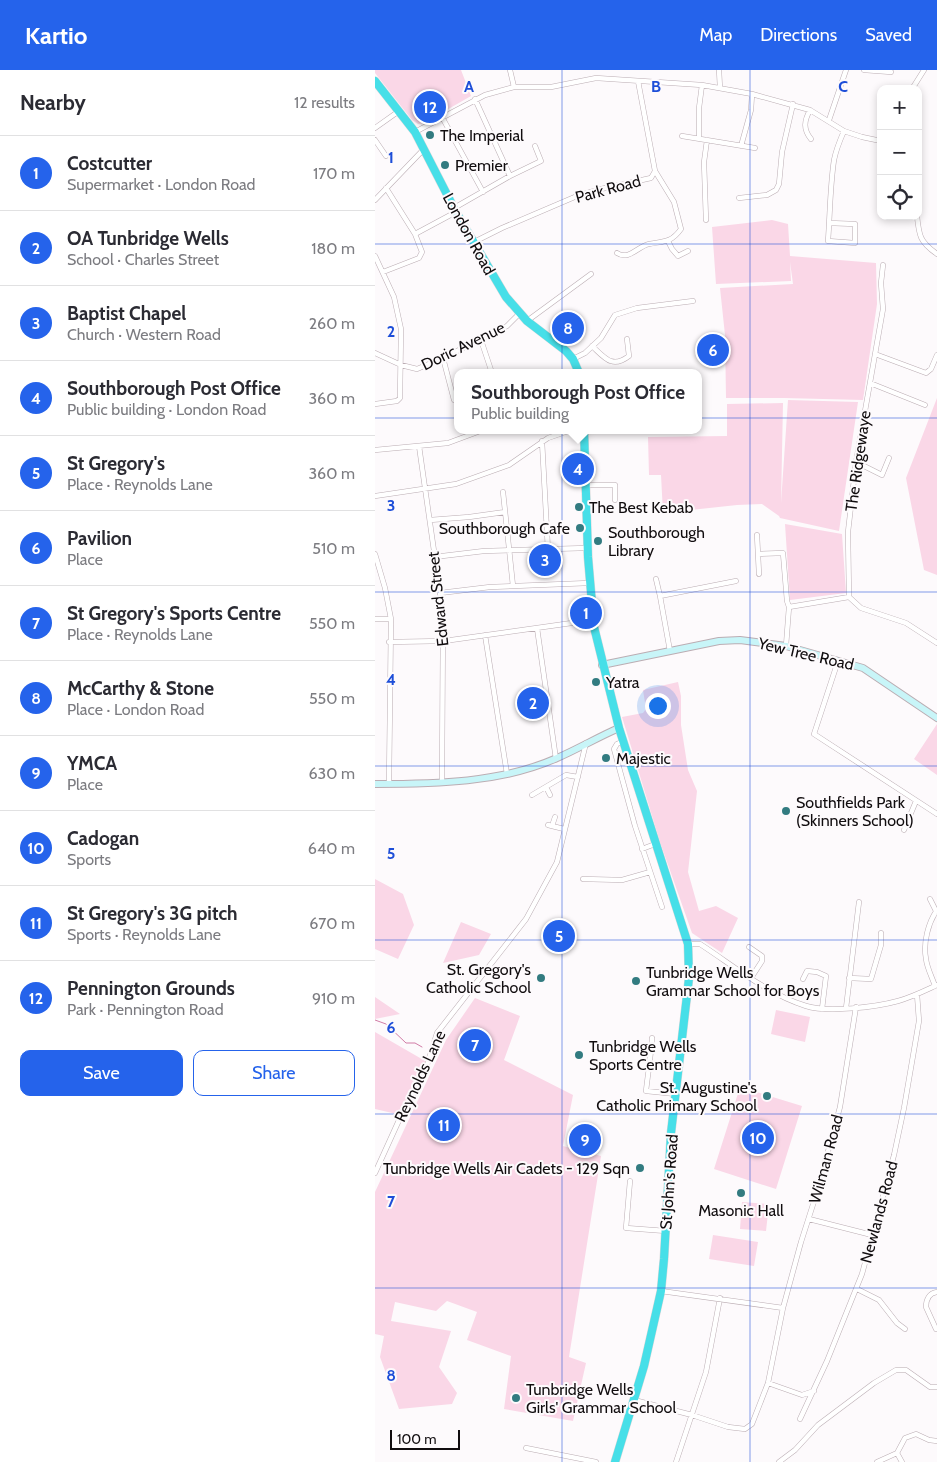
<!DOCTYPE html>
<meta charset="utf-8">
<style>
body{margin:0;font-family:Cabin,sans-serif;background:#f7f7f7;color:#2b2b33}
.controls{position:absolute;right:15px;top:15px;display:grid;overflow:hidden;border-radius:10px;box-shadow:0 2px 8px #0003}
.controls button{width:45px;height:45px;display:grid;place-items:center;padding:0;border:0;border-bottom:1px solid #e1e1e2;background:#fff;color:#2b2b33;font:25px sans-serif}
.scale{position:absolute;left:15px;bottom:12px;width:70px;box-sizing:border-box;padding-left:5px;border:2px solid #110d0f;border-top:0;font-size:14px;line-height:18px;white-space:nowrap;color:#110d0f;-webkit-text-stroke:4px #fdfafc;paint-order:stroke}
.you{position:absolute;left:282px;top:635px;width:18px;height:18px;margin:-12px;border:4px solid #fff;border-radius:50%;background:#1a73e8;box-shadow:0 0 0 8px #1a73e833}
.badge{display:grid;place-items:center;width:32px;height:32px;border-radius:50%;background:#2563eb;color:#fff;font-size:16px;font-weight:700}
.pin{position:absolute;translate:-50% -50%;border:2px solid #fff;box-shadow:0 1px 5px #0006}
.popup{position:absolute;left:79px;top:299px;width:248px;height:65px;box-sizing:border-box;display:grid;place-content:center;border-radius:10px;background:#fff;filter:drop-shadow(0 1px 4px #0005);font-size:16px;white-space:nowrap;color:#7c7c81}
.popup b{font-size:19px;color:#2b2b33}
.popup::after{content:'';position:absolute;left:50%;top:100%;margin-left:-10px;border:10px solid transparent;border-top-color:#fff}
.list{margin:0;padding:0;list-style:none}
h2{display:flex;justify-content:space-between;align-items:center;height:65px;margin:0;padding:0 20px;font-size:21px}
h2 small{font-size:16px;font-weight:400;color:#7c7c81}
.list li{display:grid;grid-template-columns:32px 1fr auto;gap:15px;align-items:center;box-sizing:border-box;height:75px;padding:0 20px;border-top:1px solid #e1e1e2}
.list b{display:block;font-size:19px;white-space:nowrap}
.list p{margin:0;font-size:16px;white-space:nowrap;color:#7c7c81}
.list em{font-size:16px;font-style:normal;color:#7c7c81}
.actions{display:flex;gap:10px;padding:15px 20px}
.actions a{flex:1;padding:11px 0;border:1px solid #2563eb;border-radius:10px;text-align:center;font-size:18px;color:#2563eb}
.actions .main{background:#2563eb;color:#fff}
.icon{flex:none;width:28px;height:28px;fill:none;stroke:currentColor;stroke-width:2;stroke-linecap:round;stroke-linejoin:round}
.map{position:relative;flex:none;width:562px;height:1392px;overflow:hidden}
header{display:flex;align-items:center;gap:30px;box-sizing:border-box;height:70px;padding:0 25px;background:#2563eb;color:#fff}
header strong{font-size:24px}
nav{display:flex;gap:28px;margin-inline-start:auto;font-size:18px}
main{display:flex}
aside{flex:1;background:#fff}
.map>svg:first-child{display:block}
.green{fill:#fad7e7}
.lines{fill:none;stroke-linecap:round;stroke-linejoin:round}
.stream{stroke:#d17ca6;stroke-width:1}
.street-casing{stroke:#bbadb3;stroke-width:5.5}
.secondary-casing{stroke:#bbadb3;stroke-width:8}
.highway-casing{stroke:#d9d8d9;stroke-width:9}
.street{stroke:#fff;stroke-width:4.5}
.secondary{stroke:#c8f5f8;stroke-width:6}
.highway{stroke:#47dfe8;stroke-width:8}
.grid{fill:none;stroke:#1d4ed8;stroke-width:1;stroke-opacity:0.55}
.poi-dot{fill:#327b80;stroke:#fdfafc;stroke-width:2}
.labels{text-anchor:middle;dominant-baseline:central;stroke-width:4;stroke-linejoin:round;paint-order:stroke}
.poi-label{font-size:16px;fill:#110d0f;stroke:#fdfafc;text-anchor:start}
.street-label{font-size:16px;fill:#110d0f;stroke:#fdfafc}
.grid-label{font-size:16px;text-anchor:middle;font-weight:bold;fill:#1d4ed8;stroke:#fdfafc;stroke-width:4;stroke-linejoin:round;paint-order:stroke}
</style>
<header>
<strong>Kartio</strong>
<nav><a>Map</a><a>Directions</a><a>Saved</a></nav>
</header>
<main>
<aside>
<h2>Nearby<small>12 results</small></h2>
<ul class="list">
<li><span class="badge">1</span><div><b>Costcutter</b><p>Supermarket · London Road</p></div><em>170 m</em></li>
<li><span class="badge">2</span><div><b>OA Tunbridge Wells</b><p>School · Charles Street</p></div><em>180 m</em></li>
<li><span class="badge">3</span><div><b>Baptist Chapel</b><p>Church · Western Road</p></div><em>260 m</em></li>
<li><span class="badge">4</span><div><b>Southborough Post Office</b><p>Public building · London Road</p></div><em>360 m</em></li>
<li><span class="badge">5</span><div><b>St Gregory's</b><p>Place · Reynolds Lane</p></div><em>360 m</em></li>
<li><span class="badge">6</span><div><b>Pavilion</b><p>Place</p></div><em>510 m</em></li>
<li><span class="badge">7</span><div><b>St Gregory's Sports Centre</b><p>Place · Reynolds Lane</p></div><em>550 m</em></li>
<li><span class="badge">8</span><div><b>McCarthy &amp; Stone</b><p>Place · London Road</p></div><em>550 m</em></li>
<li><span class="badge">9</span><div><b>YMCA</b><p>Place</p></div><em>630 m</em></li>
<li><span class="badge">10</span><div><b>Cadogan</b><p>Sports</p></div><em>640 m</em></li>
<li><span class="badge">11</span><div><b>St Gregory's 3G pitch</b><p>Sports · Reynolds Lane</p></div><em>670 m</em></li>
<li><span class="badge">12</span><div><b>Pennington Grounds</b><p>Park · Pennington Road</p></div><em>910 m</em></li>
</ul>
<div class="actions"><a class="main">Save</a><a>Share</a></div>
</aside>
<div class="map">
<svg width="562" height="1392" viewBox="0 0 562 1392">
<rect width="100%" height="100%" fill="#fdfafc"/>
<path class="green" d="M0,0H86L96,26L49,53L43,54L37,50L0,3Z
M397,150L413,154L415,186L501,193L502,234L488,330L409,328H351L350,265L345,218L418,214L415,192L416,211L341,214L337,157Z
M562,328V505L549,500L531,408Z
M413,330L483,332L464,461L405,448L404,446L387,434L362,435L288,443L286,405H274L273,367L352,366V334L408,333L406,433Z
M410,454L467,464L471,523L415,530Z
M303,612L306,626V655L313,700L322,721L313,802L324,841L341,836L363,848L347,883L317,863L285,772L247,647L268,643L271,639L268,620Z
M562,654V705L539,689Z
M0,809L28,824L39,855L23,889L0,879Z
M86,852L116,864L104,885L68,893Z
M0,927L25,944L0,949Z
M100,928L145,946L129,990L198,1025L188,1076L226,1086L194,1287L211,1293L198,1351L129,1339L136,1286L92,1270L102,1242L72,1231L61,1241L20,1232L16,1251L76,1261L64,1297L82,1323L77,1334L24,1339L5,1287L9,1266L0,1264V1122L71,970Z
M401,940L435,947L430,972L396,964Z
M0,962L52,992L47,1007L26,1045L0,1039Z
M365,1017L427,1036L401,1119L339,1099Z
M367,1132L394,1134L391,1161L365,1159Z
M338,1165L383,1172L379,1196L334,1189Z"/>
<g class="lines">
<path class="stream" d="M0,950L11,954L31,973H40L47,977"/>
<g class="street-casing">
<path id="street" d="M135,0L139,17
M344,0L345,18
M489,0L516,2
M537,19L549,0
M100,29L135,106
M435,40C429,51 428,59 436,69
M67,47L108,122
M454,50L471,0
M0,58L24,41
M40,62L110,25L139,17H176L221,8L327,15L377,24L435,40L469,61L487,67L506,71
M307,66L380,78
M324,68V38L327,15
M0,70L11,86
M366,76L376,40L377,24
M364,128L392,125L401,120L404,114L407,82L418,34
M0,130L49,79
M79,138L135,106L166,91L160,76
M542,146C544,166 545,172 562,184
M331,150L329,92L332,70
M454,153L480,154V173L453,171C455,144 455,117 459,90C461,80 465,70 469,61
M40,164L81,142
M293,171L297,179L303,186L313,181
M99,172L127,158L202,126L226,119L276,108L280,101L263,11
M242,183C254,191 263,176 274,174C289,171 296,173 306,159L299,132L280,101
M0,186L19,227L26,259L25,328L22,331L0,334
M8,202L44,188L47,182L40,164L11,118
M152,251L216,204
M106,270L117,303
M217,276C230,288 237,299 254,286L252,269
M0,283L26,295L42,299L68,288L132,256L144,244
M500,284L551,303L556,299L562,285
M68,288L79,330
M198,289L210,283L226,268L240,245L262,238L318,231
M495,313L550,335
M167,371L173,480
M44,376L68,544L67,712
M0,380L73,373L108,360
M481,392L507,405L514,388
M210,415H240V430
M128,422L138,516
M0,426L81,414L134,395L173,368L196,360
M55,450L94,447L130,442
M382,465L384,504
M0,484L10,518L16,549L14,714
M383,484L408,483L412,531L414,537
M59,487L109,481L212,478
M281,509L285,526
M65,523L115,517L214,513
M474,527L486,538L531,553L562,573
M0,549H16
M162,558L181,689
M110,565L132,704
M14,572L69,571L218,550
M411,576L414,537L474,527L473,462L481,392L508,239L506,213L508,195
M295,581L285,526L361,511
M463,591L439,664L562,744
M249,671L242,674L239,679L260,756L287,837
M171,717L175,725
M157,725L191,705L203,707
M173,755L189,759
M177,756L180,747
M529,760L541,731
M267,779L280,774
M208,809L247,810L275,802
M555,829L561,841
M313,874H325C359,896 392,924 431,936C453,943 501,937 523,931C537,927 549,921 562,915
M374,877L387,886V891L376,908
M474,908L496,909L506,875V863
M428,909L432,901L442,902L451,906L447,939
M560,916C557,907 552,898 551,889C548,873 553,853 562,840
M471,938L484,832
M277,968C276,986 273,1003 271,1021L301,1024
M0,1103L25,1048L48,1008L62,963L151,849L182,792L211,673
M255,1111L251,1158L291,1161
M434,1149L497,1165
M482,1219L504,1230L522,1253L530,1259
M286,1221L408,1238
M561,1259L551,1237C551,1230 554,1223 562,1222
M393,1313L427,1325L439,1321
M259,1330L317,1345L353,1357L370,1359L377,1354L393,1313L408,1238L426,1172L442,1122L465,1037L481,937
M425,1349L452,1291L487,1204L519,1085L529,1038L544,951L542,924
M151,1378L221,1392
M522,1383L530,1368L541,1364L554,1370L562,1371
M301,1392L331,1302L345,1228
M404,1392L420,1380L443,1355L499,1313L521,1300H531L555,1317H562
M502,1392L522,1383L527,1392"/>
</g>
<g class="secondary-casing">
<path id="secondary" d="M227,595L344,571L365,570L411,576L488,598L562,648
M0,714C60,714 126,713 182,688C203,679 223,667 244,658"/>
</g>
<g class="highway-casing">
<path id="highway" d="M0,11L40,62L81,142L131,227L152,251L191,281L198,289L204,303
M209,360L213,487L219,557L244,658L313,874L314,908L296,1063L289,1189L286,1221L269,1296L240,1392"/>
</g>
<use href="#street" class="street"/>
<use href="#secondary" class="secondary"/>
<use href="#highway" class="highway"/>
</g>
<path class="grid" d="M187,0V1392M375,0V1392M0,174H562M0,348H562M0,522H562M0,696H562M0,870H562M0,1044H562M0,1218H562"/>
<g class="poi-dot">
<circle cx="55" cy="65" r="5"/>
<circle cx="70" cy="95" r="5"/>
<circle cx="204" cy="437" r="5"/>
<circle cx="205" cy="458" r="5"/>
<circle cx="223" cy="471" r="5"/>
<circle cx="221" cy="612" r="5"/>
<circle cx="231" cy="688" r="5"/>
<circle cx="411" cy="741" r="5"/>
<circle cx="166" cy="908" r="5"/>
<circle cx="261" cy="911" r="5"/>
<circle cx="204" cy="985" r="5"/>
<circle cx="392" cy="1026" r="5"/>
<circle cx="265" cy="1098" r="5"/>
<circle cx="366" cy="1123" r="5"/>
<circle cx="141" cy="1328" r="5"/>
</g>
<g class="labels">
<g class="poi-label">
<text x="65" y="65">The Imperial</text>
<text x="80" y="95">Premier</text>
<text x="214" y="437">The Best Kebab</text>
<text x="195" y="458" text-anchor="end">Southborough Cafe</text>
<text x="233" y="462">Southborough<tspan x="233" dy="18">Library</tspan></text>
<text x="231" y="612">Yatra</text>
<text x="241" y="688">Majestic</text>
<text x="421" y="732">Southfields Park<tspan x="421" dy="18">(Skinners School)</tspan></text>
<text x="156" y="899" text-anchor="end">St. Gregory's<tspan x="156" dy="18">Catholic School</tspan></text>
<text x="271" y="902">Tunbridge Wells<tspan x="271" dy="18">Grammar School for Boys</tspan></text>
<text x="214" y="976">Tunbridge Wells<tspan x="214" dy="18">Sports Centre</tspan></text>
<text x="382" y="1017" text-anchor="end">St. Augustine's<tspan x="382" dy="18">Catholic Primary School</tspan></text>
<text x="255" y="1098" text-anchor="end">Tunbridge Wells Air Cadets - 129 Sqn</text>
<text x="366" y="1140" text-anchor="middle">Masonic Hall</text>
<text x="151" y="1319">Tunbridge Wells<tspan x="151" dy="18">Girls' Grammar School</tspan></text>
</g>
<g class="street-label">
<text transform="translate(233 119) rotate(-15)">Park Road</text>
<text transform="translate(94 164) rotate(61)">London Road</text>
<text transform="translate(88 276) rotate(-26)">Doric Avenue</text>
<text transform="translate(483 391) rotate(-82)">The Ridgewaye</text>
<text transform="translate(63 529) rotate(-96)">Edward Street</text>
<text transform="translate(431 584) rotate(13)">Yew Tree Road</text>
<text transform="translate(45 1006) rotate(-65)">Reynolds Lane</text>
<text transform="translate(451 1089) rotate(-75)">Wilman Road</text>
<text transform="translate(294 1112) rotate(-86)">St John's Road</text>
<text transform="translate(504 1142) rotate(-75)">Newlands Road</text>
</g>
</g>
<g class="grid-label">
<text x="94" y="22">A</text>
<text x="281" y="22">B</text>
<text x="468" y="22">C</text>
<text x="16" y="93">1</text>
<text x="16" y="267">2</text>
<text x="16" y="441">3</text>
<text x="16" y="615">4</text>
<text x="16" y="789">5</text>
<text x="16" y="963">6</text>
<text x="16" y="1137">7</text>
<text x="16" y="1311">8</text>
</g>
</svg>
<div class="controls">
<button>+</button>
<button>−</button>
<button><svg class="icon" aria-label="locate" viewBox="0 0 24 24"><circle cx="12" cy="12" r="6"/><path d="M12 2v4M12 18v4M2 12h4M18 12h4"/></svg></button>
</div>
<div class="scale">100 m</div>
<div class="you"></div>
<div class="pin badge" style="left:211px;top:543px">1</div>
<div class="pin badge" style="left:158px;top:633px">2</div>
<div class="pin badge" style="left:170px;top:490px">3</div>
<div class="pin badge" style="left:203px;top:399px">4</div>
<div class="popup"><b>Southborough Post Office</b>Public building</div>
<div class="pin badge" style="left:184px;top:866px">5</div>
<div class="pin badge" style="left:338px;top:280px">6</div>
<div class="pin badge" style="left:100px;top:975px">7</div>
<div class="pin badge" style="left:193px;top:258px">8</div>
<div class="pin badge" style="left:210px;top:1070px">9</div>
<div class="pin badge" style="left:383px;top:1068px">10</div>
<div class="pin badge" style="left:69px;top:1055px">11</div>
<div class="pin badge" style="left:55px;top:37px">12</div>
</div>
</main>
